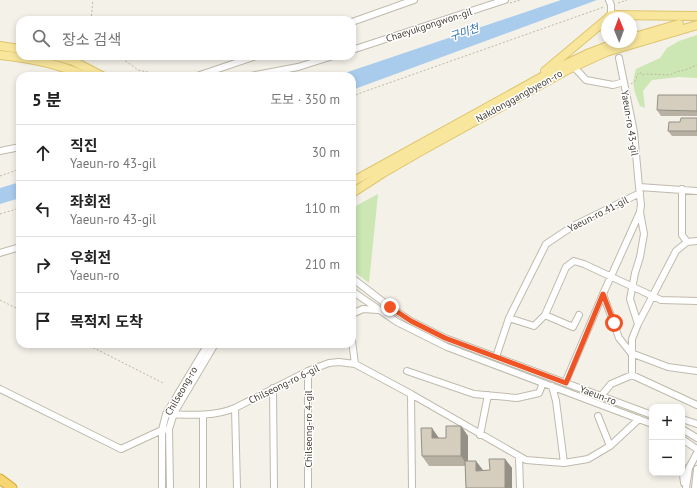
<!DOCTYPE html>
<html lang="ko">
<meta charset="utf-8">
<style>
body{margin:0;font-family:"PT Sans","Noto Sans KR",sans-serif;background:#f6f6f6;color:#222}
.controls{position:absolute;right:12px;bottom:12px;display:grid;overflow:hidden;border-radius:8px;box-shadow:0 2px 6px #0003}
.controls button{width:36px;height:36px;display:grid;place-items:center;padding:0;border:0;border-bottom:1px solid #e0e0e0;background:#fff;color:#222;font:20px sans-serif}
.compass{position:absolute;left:601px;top:12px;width:36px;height:36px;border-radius:50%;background:#fff;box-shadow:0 2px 6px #0003;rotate:359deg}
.stop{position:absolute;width:12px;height:12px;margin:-9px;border:3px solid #f05324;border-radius:50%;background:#fff}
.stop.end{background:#f05324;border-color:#fff;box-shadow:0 1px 4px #0008}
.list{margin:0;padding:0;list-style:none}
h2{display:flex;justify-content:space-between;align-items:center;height:52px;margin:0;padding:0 16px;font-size:17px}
h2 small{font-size:13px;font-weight:400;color:#767676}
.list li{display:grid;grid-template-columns:26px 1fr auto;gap:12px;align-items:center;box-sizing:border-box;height:56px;padding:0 16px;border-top:1px solid #e0e0e0}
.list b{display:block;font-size:15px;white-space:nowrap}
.list p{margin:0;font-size:13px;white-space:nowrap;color:#767676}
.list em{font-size:13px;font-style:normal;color:#767676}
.icon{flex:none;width:22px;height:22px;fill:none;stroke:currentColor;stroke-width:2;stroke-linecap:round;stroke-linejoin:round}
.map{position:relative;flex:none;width:697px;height:488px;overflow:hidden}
.search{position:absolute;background:#fff;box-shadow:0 2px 6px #0003;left:16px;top:16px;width:340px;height:44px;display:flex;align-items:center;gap:10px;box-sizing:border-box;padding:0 14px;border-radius:12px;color:#767676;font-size:15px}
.panel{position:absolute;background:#fff;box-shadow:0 2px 6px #0003;left:16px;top:72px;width:340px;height:276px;border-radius:12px}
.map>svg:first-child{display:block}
.green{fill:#cce6b4}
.water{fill:#a9cced}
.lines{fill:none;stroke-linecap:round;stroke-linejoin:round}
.minor-casing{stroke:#bfbaac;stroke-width:8}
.major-casing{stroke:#dec56d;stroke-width:10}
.highway-casing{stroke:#d6ab41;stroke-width:11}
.path{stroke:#c0b79e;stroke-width:1;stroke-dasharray:2 2;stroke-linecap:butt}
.minor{stroke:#fff;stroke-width:6}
.major{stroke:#f9e69d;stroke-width:8}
.highway{stroke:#f7d571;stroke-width:9}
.wall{fill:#b7b1a4}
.shaded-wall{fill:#959086}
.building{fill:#d5cebf;stroke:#959086}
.route{stroke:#f05324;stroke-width:5}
.labels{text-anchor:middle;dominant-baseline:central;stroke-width:3;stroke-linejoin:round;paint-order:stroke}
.street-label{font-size:10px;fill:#474238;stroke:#fff}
.water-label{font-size:11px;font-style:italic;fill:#3572af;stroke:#fff}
</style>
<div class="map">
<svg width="697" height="488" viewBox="0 0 697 488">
<rect width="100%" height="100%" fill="#f4f1e9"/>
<path class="green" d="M697,35V78L679,77L652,80L643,91L645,108L640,106C634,91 631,84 636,69L660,58L667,48L679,41Z
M378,194L369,283L352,270V208Z"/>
<path class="water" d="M561,0H597L352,90V76H336Z
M20,182V198L0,204V188Z"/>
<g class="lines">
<g class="minor-casing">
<path id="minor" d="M609,0L611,5V18
M352,22L414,0
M352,50L505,0
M619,58L634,132L639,187
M574,67L586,80L613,85L624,82
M197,76L256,56
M251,76L298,67L333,56
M0,151L20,147
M682,189V235L687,242
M640,212L644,234L640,257L635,273L630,299L638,324L632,339V375L697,405
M0,253L20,247
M352,278L390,307L411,321L445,338L652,415
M352,291L397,322L447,347L652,424
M603,294L619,338L631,353
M352,314L363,309L378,310
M545,315L573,327L579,315
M509,318L534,326L545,315L566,267L574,261L584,264L661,300L697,301
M638,324L676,251L687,242L697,241
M352,341L355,364
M631,353L668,367L697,371
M496,357L509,318L546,244L573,226L640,193
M407,371L474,394L517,398L539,393L543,383
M565,383L603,294L640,212L641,205L639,187L697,191
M552,386L556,401L564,463
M273,388L274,488
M0,389L121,449L162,430L169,429
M411,394L412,488
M601,396L611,384L632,375
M235,408L237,488
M166,414C190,415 213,417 235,408L308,371L329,363L339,362L355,364L411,394L526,460L564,463L588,459L610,446L639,419
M203,415V488
M598,416L610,446
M682,419L697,424
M682,429L697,438
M480,435L488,395
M682,439L697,449
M519,457L520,488
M682,466L684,483
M162,488V430L166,414L208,344
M170,488L169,429L174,413L215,344
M308,488V371
M686,488L689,468L697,453
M695,488L697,469"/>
</g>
<g class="major-casing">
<path id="major" d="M608,18L611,15L697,16
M631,38L679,24
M0,46L20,49
M0,55C30,58 57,63 85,76
M55,56L73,61L102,76
M545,71L607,19
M352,182L560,67L587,54L619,42
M352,193L383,173L421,151L569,69L606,52L697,25"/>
</g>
<g class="highway-casing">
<path id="highway" d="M0,479L12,488"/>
</g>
<path class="path" d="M510,3L520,0
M618,3L627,0
M91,20L93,0
M119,56L138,70L166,76
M339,59L347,56
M631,84L636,80L637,75L640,72L642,75L646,74L670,75L676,72L685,70L697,65
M352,96L604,7
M0,176L20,169
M0,214L20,208
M0,300L20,310
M86,344L163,383"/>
<use href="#minor" class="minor"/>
<use href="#major" class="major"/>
<use href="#highway" class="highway"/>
</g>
<path class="wall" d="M697,95V116H661L657,110Z
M697,118V136H672L668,131L680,122Z
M461,426L468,436V461L483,471L490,470L505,459L512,468V488H466L465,466H429L422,456L439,438H446Z"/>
<path class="shaded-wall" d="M461,426L468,436V466L461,456Z
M432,428L439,438H432Z
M505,459L512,468V488H505Z
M476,461L483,470L476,471Z"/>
<path class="building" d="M658,95H697V111L657,110Z
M681,118H697V131H668L669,122H680Z
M446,426H461V456H422L421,428H432V438H446Z
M489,459H505V488H466L465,461H476V471L490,470Z"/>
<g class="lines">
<path class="route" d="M390,307L411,321L445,338L566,383L603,294L614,323"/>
</g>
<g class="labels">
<g class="street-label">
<text transform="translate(429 25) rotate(-18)">Chaeyukgongwon-gil</text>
<text transform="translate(519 96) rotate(-29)">Nakdonggangbyeon-ro</text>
<text transform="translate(630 123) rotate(81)">Yaeun-ro 43-gil</text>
<text transform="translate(598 214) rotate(-27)">Yaeun-ro 41-gil</text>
<text transform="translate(284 384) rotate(-26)">Chilseong-ro 6-gil</text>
<text transform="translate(181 391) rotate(-60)">Chilseong-ro</text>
<text transform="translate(598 395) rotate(20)">Yaeun-ro</text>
<text transform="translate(308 429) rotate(-90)">Chilseong-ro 4-gil</text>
</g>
<g class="water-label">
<text transform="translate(464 32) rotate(-19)">구미천</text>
</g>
</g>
</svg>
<div class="controls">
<button>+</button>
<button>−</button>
</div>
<svg class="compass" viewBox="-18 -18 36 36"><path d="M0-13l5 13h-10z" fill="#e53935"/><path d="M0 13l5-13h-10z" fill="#767676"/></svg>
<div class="stop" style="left:614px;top:323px"></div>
<div class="stop end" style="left:390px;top:307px"></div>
<div class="search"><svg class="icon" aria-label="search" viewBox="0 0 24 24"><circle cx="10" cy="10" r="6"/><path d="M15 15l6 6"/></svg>장소 검색</div>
<section class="panel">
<h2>5 분<small>도보 · 350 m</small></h2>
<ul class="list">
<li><svg class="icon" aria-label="ahead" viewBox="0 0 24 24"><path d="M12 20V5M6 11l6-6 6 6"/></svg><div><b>직진</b><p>Yaeun-ro 43-gil</p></div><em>30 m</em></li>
<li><svg class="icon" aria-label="left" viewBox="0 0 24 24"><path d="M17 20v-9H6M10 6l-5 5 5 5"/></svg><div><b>좌회전</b><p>Yaeun-ro 43-gil</p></div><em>110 m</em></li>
<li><svg class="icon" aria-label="right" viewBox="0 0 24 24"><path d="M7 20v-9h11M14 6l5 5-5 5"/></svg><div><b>우회전</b><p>Yaeun-ro</p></div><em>210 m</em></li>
<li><svg class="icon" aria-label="arrive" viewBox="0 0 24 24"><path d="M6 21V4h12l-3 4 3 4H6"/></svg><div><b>목적지 도착</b></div></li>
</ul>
</section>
</div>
